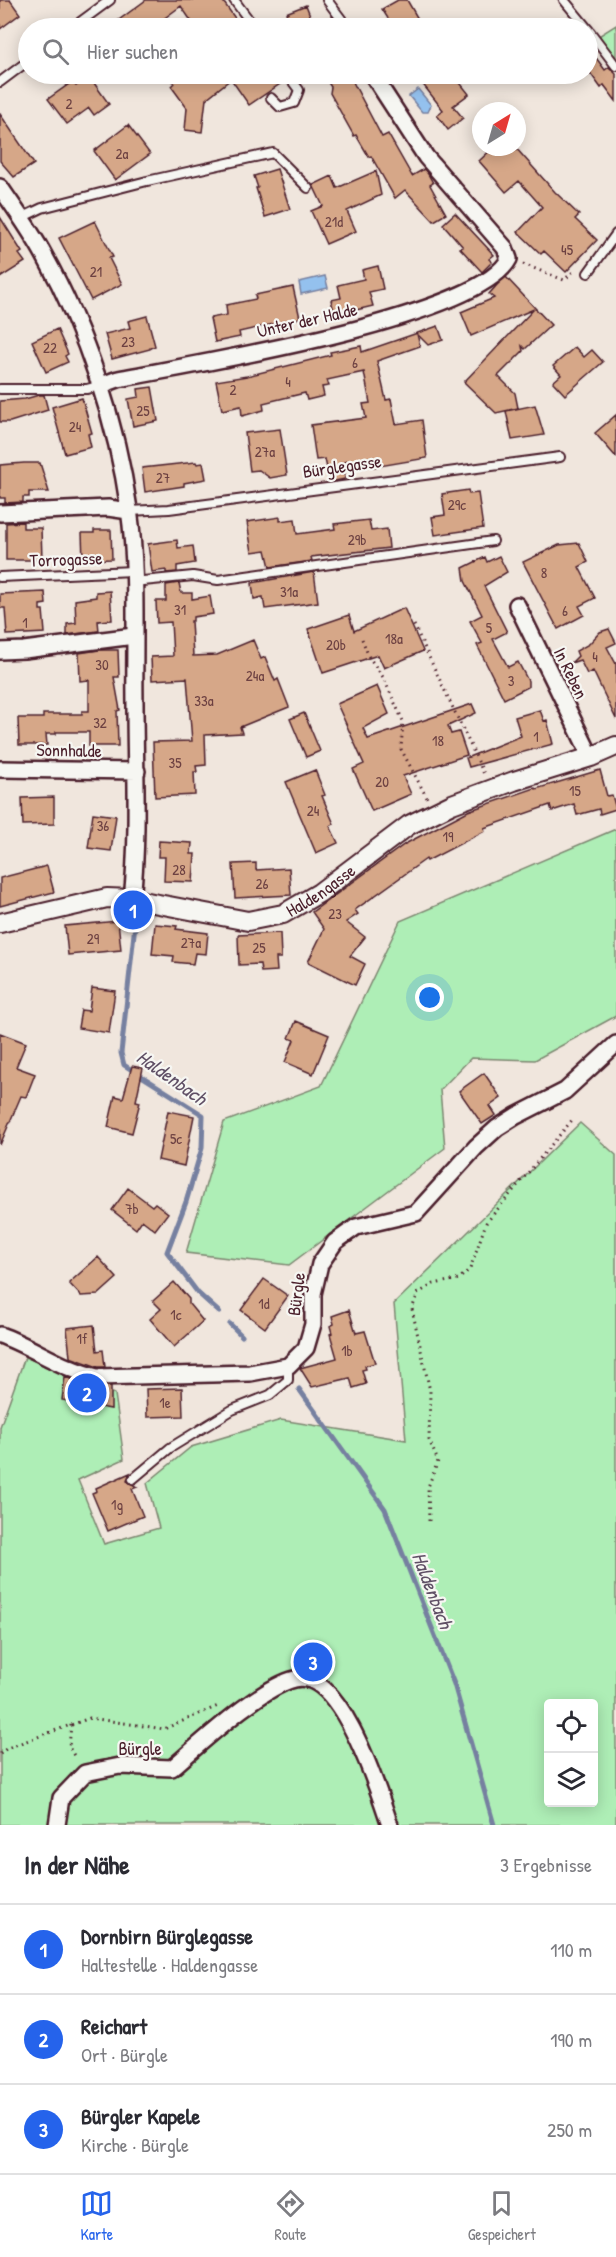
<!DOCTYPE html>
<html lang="de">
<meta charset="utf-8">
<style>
body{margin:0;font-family:"Patrick Hand",sans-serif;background:#f7f7f7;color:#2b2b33}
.controls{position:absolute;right:18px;bottom:18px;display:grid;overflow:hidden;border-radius:6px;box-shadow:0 3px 15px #0003}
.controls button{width:54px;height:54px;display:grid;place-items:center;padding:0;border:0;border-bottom:2px solid #e1e1e2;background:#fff;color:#2b2b33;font:30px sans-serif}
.compass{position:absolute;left:472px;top:102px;width:54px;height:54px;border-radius:50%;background:#fff;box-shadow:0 3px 15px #0003;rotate:37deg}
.you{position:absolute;left:430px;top:998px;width:21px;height:21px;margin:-15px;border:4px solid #fff;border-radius:50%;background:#1a73e8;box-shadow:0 0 0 9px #1a73e833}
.badge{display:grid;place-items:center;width:39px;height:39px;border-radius:50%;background:#2563eb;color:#fff;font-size:20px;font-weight:700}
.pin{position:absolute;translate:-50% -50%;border:3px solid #fff;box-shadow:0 2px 6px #0006}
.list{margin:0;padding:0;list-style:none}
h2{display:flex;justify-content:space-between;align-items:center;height:78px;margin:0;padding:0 24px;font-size:26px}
h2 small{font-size:20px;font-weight:400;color:#7c7c81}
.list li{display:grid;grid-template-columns:39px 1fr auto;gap:18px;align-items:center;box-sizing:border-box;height:90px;padding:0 24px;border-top:2px solid #e1e1e2}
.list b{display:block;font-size:22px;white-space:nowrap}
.list p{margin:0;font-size:20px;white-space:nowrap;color:#7c7c81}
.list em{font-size:20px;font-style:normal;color:#7c7c81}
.icon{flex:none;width:33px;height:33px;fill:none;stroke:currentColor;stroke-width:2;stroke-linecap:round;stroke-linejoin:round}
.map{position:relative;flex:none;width:616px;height:1825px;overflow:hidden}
.search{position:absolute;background:#fff;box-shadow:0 3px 15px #0003;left:18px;right:18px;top:18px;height:66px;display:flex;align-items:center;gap:15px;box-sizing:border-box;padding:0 21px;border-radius:33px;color:#7c7c81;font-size:22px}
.sheet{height:348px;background:#fff}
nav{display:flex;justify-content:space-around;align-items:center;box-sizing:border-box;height:84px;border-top:2px solid #e1e1e2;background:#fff;font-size:16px;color:#7c7c81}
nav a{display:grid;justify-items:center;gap:3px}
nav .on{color:#2563eb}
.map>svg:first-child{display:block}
.green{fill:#aeeeb6;stroke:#7c8670;stroke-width:1.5;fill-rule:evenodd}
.water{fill:#94c1ee;stroke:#7680a0;stroke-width:1.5}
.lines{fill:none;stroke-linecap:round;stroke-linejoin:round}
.stream{stroke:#7680a0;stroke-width:5}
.building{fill:#d6a788;stroke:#4a1f2b;stroke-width:1.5}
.service-casing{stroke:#4a1f2b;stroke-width:12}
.minor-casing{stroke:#4a1f2b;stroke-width:20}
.tertiary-casing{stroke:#4a1f2b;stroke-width:22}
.path{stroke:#4a1f2b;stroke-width:3;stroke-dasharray:1.5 4.5;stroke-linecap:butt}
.service{stroke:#f6f6f2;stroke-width:8}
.minor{stroke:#f6f6f2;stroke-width:15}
.tertiary{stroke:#f6f6f2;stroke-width:18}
.labels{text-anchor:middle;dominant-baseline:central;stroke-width:4.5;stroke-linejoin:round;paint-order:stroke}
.number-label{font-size:15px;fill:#6d4142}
.street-label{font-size:18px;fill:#4a1f2b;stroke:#f6f6f2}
.water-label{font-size:20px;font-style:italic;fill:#605066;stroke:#f6f6f2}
</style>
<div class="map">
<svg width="616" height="1825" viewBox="0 0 616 1825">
<rect width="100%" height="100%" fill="#f0e6dd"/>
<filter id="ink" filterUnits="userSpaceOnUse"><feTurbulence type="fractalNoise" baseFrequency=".0167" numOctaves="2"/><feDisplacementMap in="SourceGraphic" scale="12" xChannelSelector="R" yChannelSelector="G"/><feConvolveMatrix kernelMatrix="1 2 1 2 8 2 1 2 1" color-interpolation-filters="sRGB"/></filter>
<g filter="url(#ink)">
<path class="green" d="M616,25V62L597,37Z
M616,829V1016L535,1060L471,1058L440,1090L445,1148L289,1265L186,1253L224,1122L321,1086L400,921Z
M580,1123L616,1155V1825H0V1427L25,1357L115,1394L124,1459L78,1480L104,1544L159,1528L147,1483L191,1447L281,1420L406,1440L394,1304ZM548,1704H594V1802H548Z"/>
<path class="water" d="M418,89L431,105L428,112H422L409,96Z
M325,276L328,288L301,294L299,282Z"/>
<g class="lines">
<path class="stream" d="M136,915L121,1053L124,1065L203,1115L202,1148L186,1202L167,1252L198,1293L219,1312
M230,1324L242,1336
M299,1389L385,1509L454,1684L494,1825"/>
</g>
<path class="building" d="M0,0H10L20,14L0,29Z
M146,0H222L242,28H196L181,6L151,28H108Z
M398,0H407L418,19L401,28H394L382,9Z
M306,5L315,28H293L286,13Z
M588,47L605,70L609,67L616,74V101L604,85L601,88L588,70Z
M167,74H273L280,84L249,105L231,79L206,99L202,132L185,130L187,108L171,86L174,83Z
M341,74H351L354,84L382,137L388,134L412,176L424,169L428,174L433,183L430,185L446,214L434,221L405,190L395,198L371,156L369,157L356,135L354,136L330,93L331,87L327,81Z
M432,74H453L469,94L453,106L463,118L448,130L437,115L443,110L421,82Z
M89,76L109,104L94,115L89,108L67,124L48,99L72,82L76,86Z
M0,114L34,164L14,177L0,161Z
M128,125L150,154L115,180L94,151Z
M494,147H515L555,192L579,215L575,219L597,240L566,272L544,251L541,254L518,232L542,207L519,181L506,192L479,161Z
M277,169L290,209L265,217L256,188H258L254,176Z
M376,171L381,195L347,211L356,231L326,244L311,211L323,206L313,185L332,176L337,188Z
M455,213L494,255L489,259L492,262L482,272L460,248L463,247L443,224Z
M0,217L22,252L19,254L25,262L0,278Z
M95,221L113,257L109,258L122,284L91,300L59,238Z
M378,266L383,289L369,292L373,306L335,315L331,300L341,298L338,285L364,279L362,270Z
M505,276L551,325L525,349L522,346L523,351L498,376L515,393L518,408L496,413L464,382L534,309L471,336L461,312L494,298L489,294Z
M293,287L300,318L239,332L240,337L215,342L210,318L227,315L226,305L256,299L255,295Z
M147,316L155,346L150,348V349L112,359L105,334L130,328L128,321Z
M438,326L443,340L428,345L417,334L420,346L377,361L386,400L391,399L396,424L422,420L427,458L374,467L373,457L344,462L345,479L330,482L325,459L316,460L311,425L366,418L363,404L370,403L364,372L327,380L329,386L322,387L324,396L307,400L305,393L263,403L264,410L242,416L241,406L222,410L216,381L247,376L331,355L330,352L361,346L362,352Z
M57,329L68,354L65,356L68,362L46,372L32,341Z
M575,347L584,357L592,350L603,362L565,395L553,382L561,375L553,366Z
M152,387L158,421L133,426L128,399L139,397L138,389Z
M39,395H44L48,410L10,422H0V401L25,399Z
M82,398L92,433L88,434L91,447L65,454L52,407Z
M535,405L544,435L512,440L506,411Z
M616,415V457L595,433Z
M280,429L287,475L270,478L259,470L250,471L245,433Z
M196,462L197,464L203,463L206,479L184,483V486L145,492L142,468Z
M24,463H40L49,492H29V497H23V502L5,503V498H0V465Z
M468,490L469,494L478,493L483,528L435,535L432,517L445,515L442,494Z
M280,517V521L295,519L297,534L335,529L334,524L369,520L371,531L387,529L389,548L311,557L312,561L270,567L266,550L252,552L247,522Z
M23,522V528H41L42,560H6V523Z
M94,530H111L112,559L83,560L82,533H94Z
M177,540L178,548L193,546L195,563L177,566V572L166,573V570L152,572L148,544Z
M579,543L588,562L579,567L595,598L579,606L584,615L558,629L523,562L559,545Z
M499,556L507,572L484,586L507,632L493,639L508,667L518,662L528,681V687L504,699L477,645L482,643L470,621L482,615L465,581L463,568L485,557L487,562Z
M314,572L318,602L265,609L263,597L254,599L252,583Z
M179,583L181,593H192V599L210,596L213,614L193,617V621H191L193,656L217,655L253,640L261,659L265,657L275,681L278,679L289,707L240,727L242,733L205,735L206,765L196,766L197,772H194L195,795L155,797L153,742L192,741L187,678L152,680L151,657L173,656L171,622L157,623L156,601H166V585Z
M110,591L112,620L98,621L99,631L67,635V624L76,623L75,600L96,597V592Z
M45,592L46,604L40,605V610H43L45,633L7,635L5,608H0V594Z
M404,608L423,651L384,668L378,655L323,673L308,629L349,615L354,631Z
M609,629L616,643L607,647L616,664V719L593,671L587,674L580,660L571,663L578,656L576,651L589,644L600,632Z
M99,650H118L119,677H114L120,710L117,711L118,746H89V732H56V734H46L47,745H19L18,718H43V714H82V711H89V680L80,681L79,653Z
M377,686L389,714L363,728L368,739L472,704L476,713L448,726L451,734L459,732L467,755L403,776L411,794L372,811L353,769L364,764L337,704Z
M540,710L544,721L547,720L553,744L469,767L466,758L521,736L515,717Z
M304,713L320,751L306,757L290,719Z
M315,770L325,795L322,796L334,824L330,826L338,843L316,853L286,782Z
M600,770L607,796L612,795L616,809L600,814L599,809L577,815L574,804L552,811L550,805L484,828L485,831L427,861L426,859L355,910L358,914L346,922L365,937L350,956L365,964L355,985L308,962L324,929L312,912L405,844L468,811L535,788L536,789Z
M54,797V824L23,825L22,798Z
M93,813L116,816L111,851L88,848Z
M159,841L192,843L191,854H195L193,882L164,881L165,857H158Z
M256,863V870L289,868L291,895L235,898L233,864Z
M47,866L54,892L0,906V878Z
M118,921L121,950L68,955L65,926Z
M155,924L177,926L176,929L208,933L206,954L195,953L193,964L173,962L174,956L152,954Z
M280,933L281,958H276L277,971L261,972L260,964L239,965L238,935Z
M92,988L115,991L109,1033L78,1028L81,1010L89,1011Z
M296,1021L329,1035L313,1074L285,1062L294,1040L289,1038Z
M0,1033L26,1043L16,1067L35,1074L26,1097L21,1096L0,1145Z
M132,1066L143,1068L136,1101L140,1102L132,1133L108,1127L115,1096L123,1098Z
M484,1073L501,1098L490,1106L496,1115L482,1124L459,1091Z
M168,1111L194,1116L184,1166L158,1160Z
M128,1188L152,1206L155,1203L168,1213L155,1230L142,1220L136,1229L112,1210Z
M98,1257L117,1278L98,1295L81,1296L69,1283Z
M264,1279L288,1296L265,1328L241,1310Z
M174,1282L189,1299V1304L203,1321L174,1347L150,1319L161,1309L153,1301Z
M349,1310L356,1333L365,1331L375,1363L365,1366L366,1369L362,1370L366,1384L353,1388L350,1378L312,1387L300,1368L337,1358L330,1334L332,1333L330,1326L334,1324L332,1316Z
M94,1325L97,1351L103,1350L105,1367H98L70,1357L67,1328Z
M65,1377L94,1386H111V1409L62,1400Z
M182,1388L183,1416L147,1417L146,1389Z
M130,1473L127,1481L137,1487L132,1489L143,1516L108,1531L92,1493L97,1491L96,1488Z"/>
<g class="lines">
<g class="service-casing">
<path id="service" d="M234,0L255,28
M327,0L348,28
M564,0L587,28
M72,28L110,0
M588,29L616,66
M0,82L28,61
M271,98L280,107L294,103L299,90L287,74
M21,218L42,208L147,181L273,153L308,188
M588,273L616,234
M0,389H87L99,386
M129,511L169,509L560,457
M0,577L133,571
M133,582L193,576L218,580L493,541
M133,1479L170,1448L232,1410L270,1395L288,1380V1366"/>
</g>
<g class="minor-casing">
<path id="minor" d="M0,187C15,209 31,231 44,255C86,330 117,424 129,509C138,572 134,639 135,704C135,769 139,834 132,899
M99,386L118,379C190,365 478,319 509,259L505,248L426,157L372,74
M0,513L108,508L129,511
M517,605L591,757
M0,651L24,650L134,636
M0,769L137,771
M0,1335C33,1347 62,1369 97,1377L250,1373L288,1366L306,1348L313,1324V1294L320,1264L335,1242L356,1227L416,1213L476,1147L497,1128L516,1116L565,1091L616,1044
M57,1825L61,1798L85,1773L120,1766L172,1768C200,1744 261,1687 295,1679C341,1668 379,1793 390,1825"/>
</g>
<g class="tertiary-casing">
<g id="tertiary">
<path id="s1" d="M0,923L107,898L132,899L248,921L283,914L319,893L409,825L452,804L514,781L591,757L616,746"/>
</g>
</g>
<path class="path" d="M523,264L564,280L575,270
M414,625L484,774
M362,639L369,657L383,677L403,721L401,749L427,798
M429,1521L428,1487L438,1461L429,1440L430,1391L412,1309L418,1293L434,1284L459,1279L470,1269L486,1223L573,1119
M71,1725L69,1747L76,1759
M0,1754L7,1748L90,1718L164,1729L218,1706"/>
<use href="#service" class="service"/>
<use href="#minor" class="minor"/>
<use href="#tertiary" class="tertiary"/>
</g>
</g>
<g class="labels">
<g class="number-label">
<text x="69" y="103">2</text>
<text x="122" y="153">2a</text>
<text x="334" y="221">21d</text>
<text x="567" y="249">45</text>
<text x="96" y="271">21</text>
<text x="128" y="341">23</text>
<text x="50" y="347">22</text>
<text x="355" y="362">6</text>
<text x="288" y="381">4</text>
<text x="233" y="389">2</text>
<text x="143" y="410">25</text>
<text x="75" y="426">24</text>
<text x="265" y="451">27a</text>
<text x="163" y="477">27</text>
<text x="457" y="504">29c</text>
<text x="357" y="539">29b</text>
<text x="544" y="572">8</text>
<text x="289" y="591">31a</text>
<text x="180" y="609">31</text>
<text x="565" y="610">6</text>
<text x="25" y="622">1</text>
<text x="489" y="627">5</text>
<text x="394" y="638">18a</text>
<text x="336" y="644">20b</text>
<text x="595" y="656">4</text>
<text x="102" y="664">30</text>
<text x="255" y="675">24a</text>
<text x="511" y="680">3</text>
<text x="204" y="700">33a</text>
<text x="100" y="722">32</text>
<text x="536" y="736">1</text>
<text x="438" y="740">18</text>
<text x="175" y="762">35</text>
<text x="382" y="781">20</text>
<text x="575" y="790">15</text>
<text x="313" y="810">24</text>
<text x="103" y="825">36</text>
<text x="448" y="836">19</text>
<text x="179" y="869">28</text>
<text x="262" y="883">26</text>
<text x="335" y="913">23</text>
<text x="93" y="938">29</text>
<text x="191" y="942">27a</text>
<text x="259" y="947">25</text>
<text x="176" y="1138">5c</text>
<text x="132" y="1208">7b</text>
<text x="264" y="1303">1d</text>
<text x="176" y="1314">1c</text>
<text x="82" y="1338">1f</text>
<text x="347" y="1350">1b</text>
<text x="165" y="1402">1e</text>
<text x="117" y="1504">1g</text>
</g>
<g class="street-label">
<text transform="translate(307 320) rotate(-13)">Unter der Halde</text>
<text transform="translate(342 466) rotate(-8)">Bürglegasse</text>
<text transform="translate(66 559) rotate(-2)">Torrogasse</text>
<text transform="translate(571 673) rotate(64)">In Reben</text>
<text transform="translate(69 750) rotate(1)">Sonnhalde</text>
<text stroke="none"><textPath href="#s1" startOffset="333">Haldengasse</textPath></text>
<text transform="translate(296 1294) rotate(-83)">Bürgle</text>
<text x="140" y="1748">Bürgle</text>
</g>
<g class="water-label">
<text transform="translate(172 1077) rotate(35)">Haldenbach</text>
<text transform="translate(433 1590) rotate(69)">Haldenbach</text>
</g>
</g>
</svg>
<div class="controls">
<button><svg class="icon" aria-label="locate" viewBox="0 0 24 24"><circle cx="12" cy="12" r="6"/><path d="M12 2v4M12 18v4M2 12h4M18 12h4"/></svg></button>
<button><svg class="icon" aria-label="layers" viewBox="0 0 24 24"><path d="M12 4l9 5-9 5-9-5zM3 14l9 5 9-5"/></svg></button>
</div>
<svg class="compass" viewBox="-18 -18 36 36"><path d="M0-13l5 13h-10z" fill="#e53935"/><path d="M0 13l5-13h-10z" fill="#7c7c81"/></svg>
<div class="you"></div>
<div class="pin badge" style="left:133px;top:910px">1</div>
<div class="pin badge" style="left:87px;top:1393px">2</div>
<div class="pin badge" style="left:313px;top:1662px">3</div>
<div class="search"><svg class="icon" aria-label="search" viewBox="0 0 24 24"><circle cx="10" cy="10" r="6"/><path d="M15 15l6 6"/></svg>Hier suchen</div>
</div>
<section class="sheet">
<h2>In der Nähe<small>3 Ergebnisse</small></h2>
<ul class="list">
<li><span class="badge">1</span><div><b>Dornbirn Bürglegasse</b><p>Haltestelle · Haldengasse</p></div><em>110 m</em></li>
<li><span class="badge">2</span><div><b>Reichart</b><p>Ort · Bürgle</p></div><em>190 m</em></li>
<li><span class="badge">3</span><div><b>Bürgler Kapele</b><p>Kirche · Bürgle</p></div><em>250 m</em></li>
</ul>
</section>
<nav>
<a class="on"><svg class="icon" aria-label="map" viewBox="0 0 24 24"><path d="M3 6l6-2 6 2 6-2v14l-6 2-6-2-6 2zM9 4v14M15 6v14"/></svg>Karte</a>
<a><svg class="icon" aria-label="directions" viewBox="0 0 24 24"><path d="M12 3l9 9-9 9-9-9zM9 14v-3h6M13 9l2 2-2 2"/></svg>Route</a>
<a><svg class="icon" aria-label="saved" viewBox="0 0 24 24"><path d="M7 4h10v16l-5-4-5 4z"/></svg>Gespeichert</a>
</nav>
